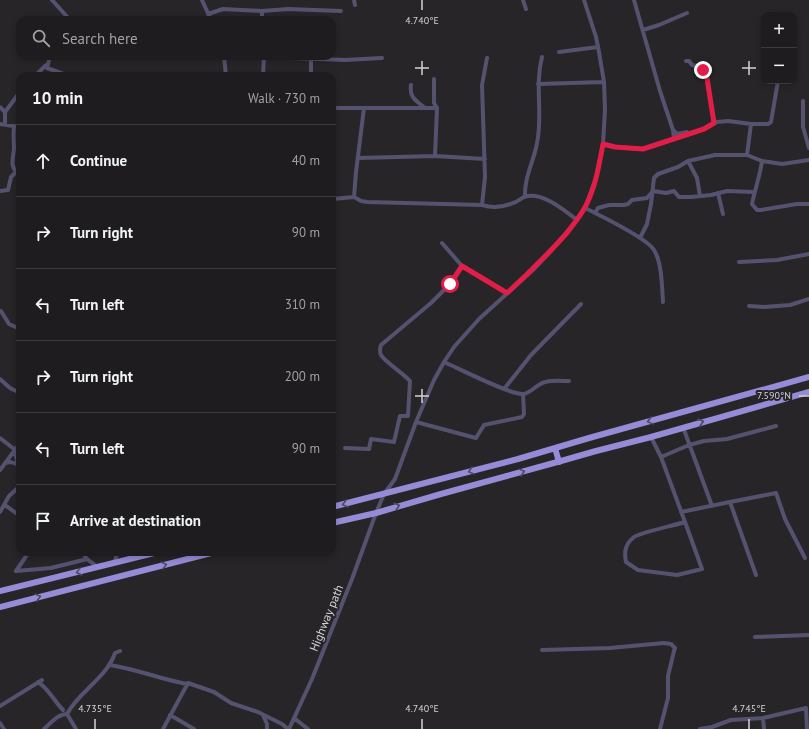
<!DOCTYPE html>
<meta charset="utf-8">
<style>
body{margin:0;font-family:"PT Sans",sans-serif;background:#262527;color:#f1f3f6}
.controls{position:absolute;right:12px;top:12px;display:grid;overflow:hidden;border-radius:8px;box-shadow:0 2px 6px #0003}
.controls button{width:36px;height:36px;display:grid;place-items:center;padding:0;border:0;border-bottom:1px solid #3c3a3c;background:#1e1c1e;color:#f1f3f6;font:20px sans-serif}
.stop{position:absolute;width:12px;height:12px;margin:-9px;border:3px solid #e11d48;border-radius:50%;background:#fff}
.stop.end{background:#e11d48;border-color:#fff;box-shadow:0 1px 4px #0008}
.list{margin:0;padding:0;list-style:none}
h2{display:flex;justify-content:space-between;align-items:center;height:52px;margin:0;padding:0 16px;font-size:17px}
h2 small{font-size:13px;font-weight:400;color:#a1a1a4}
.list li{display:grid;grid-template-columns:26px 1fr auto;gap:12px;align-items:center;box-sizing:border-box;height:72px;padding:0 16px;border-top:1px solid #3c3a3c}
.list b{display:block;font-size:15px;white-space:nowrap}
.list em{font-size:13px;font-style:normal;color:#a1a1a4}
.icon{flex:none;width:22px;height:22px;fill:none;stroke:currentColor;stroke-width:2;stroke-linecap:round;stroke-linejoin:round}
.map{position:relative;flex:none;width:809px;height:729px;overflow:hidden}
.search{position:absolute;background:#1e1c1e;box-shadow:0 2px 6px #0003;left:16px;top:16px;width:320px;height:44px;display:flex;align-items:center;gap:10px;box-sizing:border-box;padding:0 14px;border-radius:12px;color:#a1a1a4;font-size:15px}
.panel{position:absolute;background:#1e1c1e;box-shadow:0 2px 6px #0003;left:16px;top:72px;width:320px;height:484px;border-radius:12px}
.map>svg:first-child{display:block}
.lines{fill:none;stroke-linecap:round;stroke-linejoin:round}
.minor{stroke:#555270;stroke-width:4}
.highway{stroke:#958bd6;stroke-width:6}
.oneway{stroke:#4e4965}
.route{stroke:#e11d48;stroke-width:5}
.ticks{fill:none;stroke:#d3d2d4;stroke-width:1.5}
.labels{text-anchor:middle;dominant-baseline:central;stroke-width:4;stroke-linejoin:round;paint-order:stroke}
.street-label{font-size:12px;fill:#d3d2d4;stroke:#282528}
.ticks-label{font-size:10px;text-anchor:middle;fill:#d3d2d4;stroke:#282528;stroke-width:4;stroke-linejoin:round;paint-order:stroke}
</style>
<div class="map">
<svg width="809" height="729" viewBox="0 0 809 729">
<rect width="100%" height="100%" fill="#282528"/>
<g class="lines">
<path class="minor" d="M52,0L70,20
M202,0L211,20
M354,0L355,5
M523,0L526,9
M634,0L660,91L673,130L674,139
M262,11V20
M208,14L223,9L262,11L288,9L341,11
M643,30L659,25L687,13
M559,52L598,47
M50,56L47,68L69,76
M224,56L226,76
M264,57L345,60L382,58
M686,61H689L692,65L702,67L707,78L714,123
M35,76L46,65
M263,76L264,56
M311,76V58
M434,79V103L437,108L435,156
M538,84L604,82
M411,85C409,98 417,101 425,108
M803,101V127L809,148
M0,107L5,112
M332,108H437
M0,124L20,127
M5,124V112L20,92
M14,127C13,134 14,142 14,149C13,158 9,169 20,174
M673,130L677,134L687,132
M603,144L615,147L643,149L704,129L717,122L728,121L751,124H768L771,122L778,81
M747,155L751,124
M358,158L435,156L485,159
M688,161L697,178L700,196
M762,161C760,176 755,189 752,204L757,210H761L797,204H809
M0,191L8,190L11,177L16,172
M718,193L723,214
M354,197L356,172L364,108
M525,197C524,175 536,158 538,137C542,110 535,84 542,57
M332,199L354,197L361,201L367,202L482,205C492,208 504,207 513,203C517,202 520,199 524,197C542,191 564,210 577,220
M482,205L485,177L482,85L487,58
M585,208C599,215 647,238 654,250C662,263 662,287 663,302
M595,213L598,208L609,205H624L628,204L632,200L647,198L653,191L666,193L674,191L679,197H691L711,195L727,191L754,192
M640,238L647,224L651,204L654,178L658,174L678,167L688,161L715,155H747L762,161L782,164L809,160
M442,243L462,266L507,293
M739,262L777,260L809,254
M749,306L764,307L790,305L809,299
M1,311L9,324L20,329
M444,362C458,368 512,396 524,394C532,392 537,384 545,382C552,380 562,381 569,381
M0,379L10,388L20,393
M504,389L531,355L581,304
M416,422L476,438L484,425L522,417L524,414L523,394
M683,427L712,506
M651,437L661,457L689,445L704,441L727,439L776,426
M0,438L14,449L18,464
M345,448L369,449L371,439L394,442L400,416H408L410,381C403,373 385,362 381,355C379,351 380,348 381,345L431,303L450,284L462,266
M661,457L685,522C676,525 639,533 634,537C625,544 624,552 626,562L638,570L677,575L702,569L685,522
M5,463L11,462L19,465
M0,470L20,443
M730,502L776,493L785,519L805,558
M5,505L20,516
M0,512L9,496L20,486
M681,512L730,502L756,575
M29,552L16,571L51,568L87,559L95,565V568
M82,552L87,559
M114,563L118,552
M755,637L809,635
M542,650L610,648L664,643L671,644L675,648L674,651L668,676V698L660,729
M110,665C136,669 160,679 187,684
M38,682C49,689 54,701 63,710
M0,706L42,680
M67,714C79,691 106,679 115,653L120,651
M170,715L194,729
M263,715L267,724V729
M294,718L308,729
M763,718L764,729
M0,723L4,729
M44,729C51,723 58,714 67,714L76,729
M163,729L188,683L214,692L231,703L258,712L282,724L288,729
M289,729L312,679L352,579L376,513L384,494L395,479L416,422L434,380L444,362L454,347L479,319L533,270L552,250L577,220L585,208L596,178L603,144L605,110L604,82L599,52L596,37L584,0
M700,729L712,727L731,720L763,718L806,708L807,729"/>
<path class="highway" d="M555,448L559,462L561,461
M332,507L518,459L589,438L809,377
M332,523L376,513L441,494L561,461L596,451L651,437L809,392
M0,591L158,552
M0,607L215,552"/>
</g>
<defs><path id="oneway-chevron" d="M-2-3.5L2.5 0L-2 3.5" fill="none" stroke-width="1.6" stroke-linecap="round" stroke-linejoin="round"/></defs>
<g class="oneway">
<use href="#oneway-chevron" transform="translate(650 421) rotate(165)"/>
<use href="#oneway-chevron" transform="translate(701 422) rotate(-16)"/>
<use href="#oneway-chevron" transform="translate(471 471) rotate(165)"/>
<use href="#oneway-chevron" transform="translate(522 472) rotate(-15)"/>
<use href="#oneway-chevron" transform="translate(345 504) rotate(165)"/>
<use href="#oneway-chevron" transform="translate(397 506) rotate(-17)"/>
<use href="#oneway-chevron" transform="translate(164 565) rotate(-14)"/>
<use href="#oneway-chevron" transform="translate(79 572) rotate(166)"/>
<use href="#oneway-chevron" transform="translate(38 597) rotate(-15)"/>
</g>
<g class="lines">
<path class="route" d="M450,284L462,266L507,293C528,274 547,255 566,234C572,226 579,218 584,209C595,190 599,166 603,144L615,147L643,149L704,129L714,123L707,78L703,70"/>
</g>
<path class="ticks" d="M422,0V10M422,61V75M749,61V75M415,68H429M742,68H756M422,389V403M415,396H429M799,396H809M95,719V729M422,719V729M749,719V729"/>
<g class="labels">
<g class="street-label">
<text transform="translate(326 618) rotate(-68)">Highway path</text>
</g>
</g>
<g class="ticks-label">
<text x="422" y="24">4.740°E</text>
<text x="774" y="399">7.590°N</text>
<text x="95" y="712">4.735°E</text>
<text x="422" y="712">4.740°E</text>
<text x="749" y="712">4.745°E</text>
</g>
</svg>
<div class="controls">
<button>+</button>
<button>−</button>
</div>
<div class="stop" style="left:450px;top:284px"></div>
<div class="stop end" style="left:703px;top:70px"></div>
<div class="search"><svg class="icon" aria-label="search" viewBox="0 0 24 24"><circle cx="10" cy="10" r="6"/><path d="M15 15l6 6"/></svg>Search here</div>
<section class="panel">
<h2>10 min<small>Walk · 730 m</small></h2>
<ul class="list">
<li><svg class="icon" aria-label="ahead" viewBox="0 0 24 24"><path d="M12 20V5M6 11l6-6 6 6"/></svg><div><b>Continue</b></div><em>40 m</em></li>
<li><svg class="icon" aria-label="right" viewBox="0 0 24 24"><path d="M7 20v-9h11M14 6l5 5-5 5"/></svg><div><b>Turn right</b></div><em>90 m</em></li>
<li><svg class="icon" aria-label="left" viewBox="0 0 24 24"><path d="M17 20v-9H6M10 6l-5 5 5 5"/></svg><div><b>Turn left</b></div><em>310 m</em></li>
<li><svg class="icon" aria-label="right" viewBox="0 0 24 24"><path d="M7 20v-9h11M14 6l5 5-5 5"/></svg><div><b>Turn right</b></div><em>200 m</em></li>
<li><svg class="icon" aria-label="left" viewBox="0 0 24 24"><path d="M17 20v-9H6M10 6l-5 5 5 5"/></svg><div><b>Turn left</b></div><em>90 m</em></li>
<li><svg class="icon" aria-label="arrive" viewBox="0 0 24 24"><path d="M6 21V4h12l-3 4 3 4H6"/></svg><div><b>Arrive at destination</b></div></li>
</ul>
</section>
</div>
